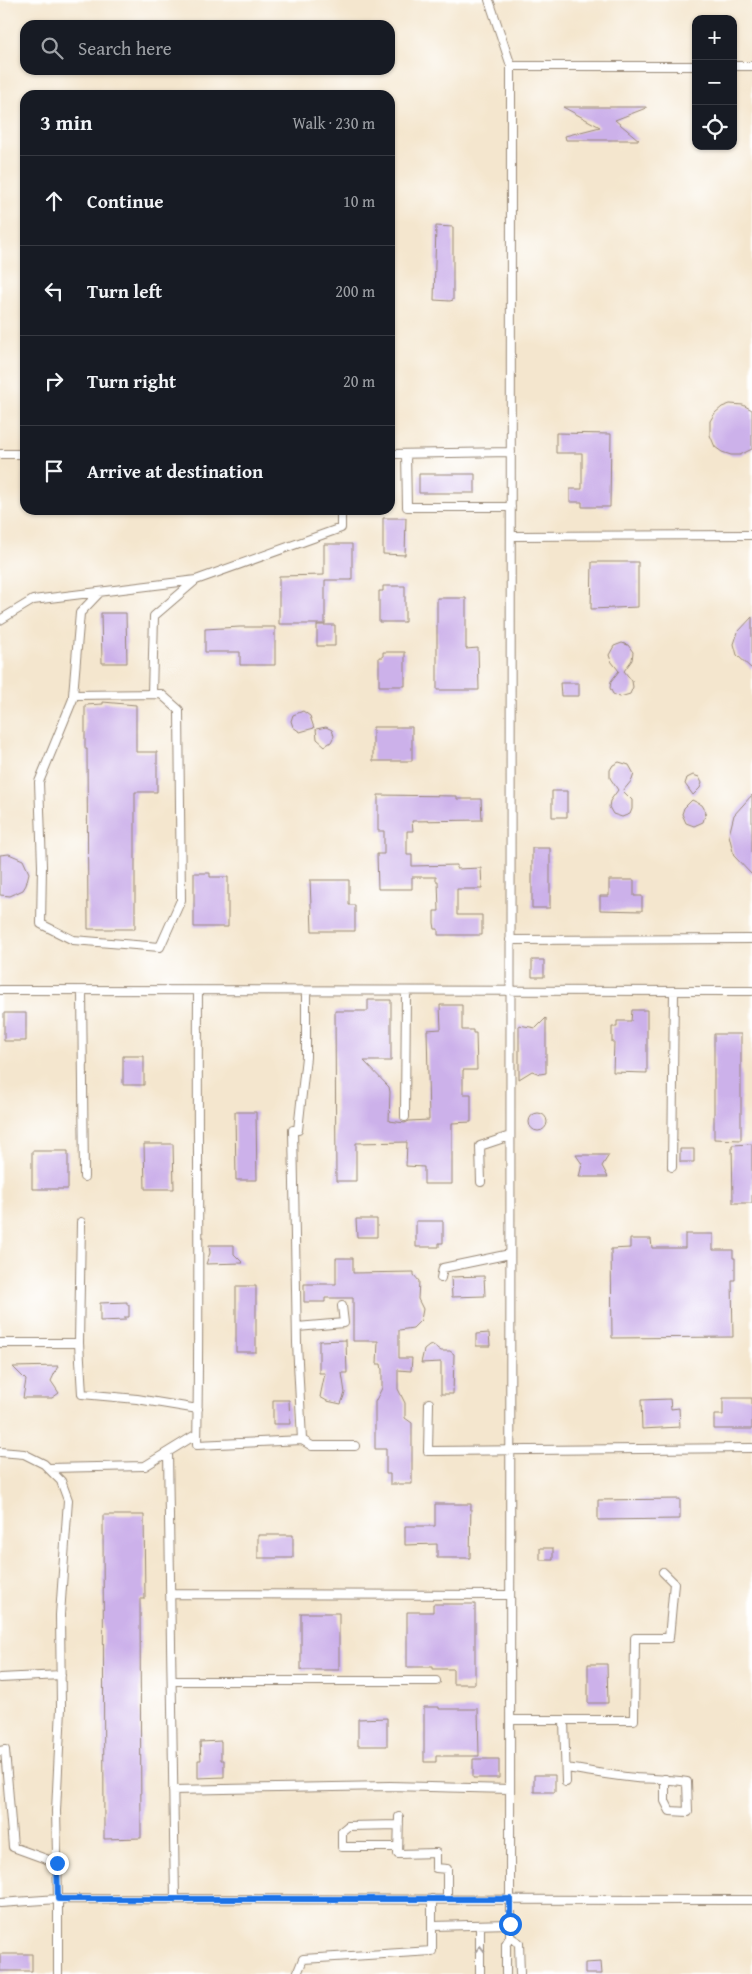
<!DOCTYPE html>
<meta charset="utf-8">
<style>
body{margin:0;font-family:"Gentium Book Plus",serif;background:#20242c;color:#f1f3f6}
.controls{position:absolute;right:15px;top:15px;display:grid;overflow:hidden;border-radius:10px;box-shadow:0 1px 4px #0004}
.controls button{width:45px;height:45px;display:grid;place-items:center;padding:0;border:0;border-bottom:1px solid #363941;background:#171b24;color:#f1f3f6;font:25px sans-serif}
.stop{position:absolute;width:15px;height:15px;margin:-11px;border:4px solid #1a73e8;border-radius:50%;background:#fff}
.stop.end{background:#1a73e8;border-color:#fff;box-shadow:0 1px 5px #0008}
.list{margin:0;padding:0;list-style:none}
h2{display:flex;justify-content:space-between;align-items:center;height:65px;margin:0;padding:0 20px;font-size:21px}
h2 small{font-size:16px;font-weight:400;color:#9ea1a6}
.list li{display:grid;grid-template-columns:32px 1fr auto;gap:15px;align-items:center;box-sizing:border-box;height:90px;padding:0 20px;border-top:1px solid #363941}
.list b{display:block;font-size:19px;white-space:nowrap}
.list em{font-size:16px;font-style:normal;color:#9ea1a6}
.icon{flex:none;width:28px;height:28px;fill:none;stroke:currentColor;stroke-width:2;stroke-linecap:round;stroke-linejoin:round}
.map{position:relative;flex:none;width:752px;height:1974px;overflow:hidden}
.search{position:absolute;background:#171b24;box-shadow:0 1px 4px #0004;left:20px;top:20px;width:375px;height:55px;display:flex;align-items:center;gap:12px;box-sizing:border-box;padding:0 18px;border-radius:15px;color:#9ea1a6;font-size:19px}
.panel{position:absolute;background:#171b24;box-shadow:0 1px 4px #0004;left:20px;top:90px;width:375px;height:425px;border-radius:15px}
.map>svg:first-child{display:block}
.building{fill:#ccb1ea}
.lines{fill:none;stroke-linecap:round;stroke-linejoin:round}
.service-casing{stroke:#988876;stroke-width:10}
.service{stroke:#fff;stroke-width:8}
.oneway{stroke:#a79f9a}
.route{stroke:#1a73e8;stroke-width:6}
</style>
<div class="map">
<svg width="752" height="1974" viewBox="0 0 752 1974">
<rect width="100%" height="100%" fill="#fff"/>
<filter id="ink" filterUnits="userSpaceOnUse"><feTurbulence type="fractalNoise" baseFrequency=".02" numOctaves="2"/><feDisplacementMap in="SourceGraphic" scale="10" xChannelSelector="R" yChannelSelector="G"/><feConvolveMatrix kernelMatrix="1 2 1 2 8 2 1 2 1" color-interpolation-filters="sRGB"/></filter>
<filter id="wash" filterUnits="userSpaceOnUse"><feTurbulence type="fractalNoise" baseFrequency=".0096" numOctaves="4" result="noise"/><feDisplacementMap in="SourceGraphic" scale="20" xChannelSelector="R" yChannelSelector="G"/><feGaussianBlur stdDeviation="1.12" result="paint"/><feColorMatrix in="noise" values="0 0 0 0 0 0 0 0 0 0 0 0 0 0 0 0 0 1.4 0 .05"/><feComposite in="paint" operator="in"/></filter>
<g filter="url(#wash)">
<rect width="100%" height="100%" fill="#f4e6ce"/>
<g id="blocks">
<path class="building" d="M563,107H646V108L615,120L639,140H566L565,136L600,127Z
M436,226L453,227V300L450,301L434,300Z
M730,404L743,405L752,410V449L740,455H731L722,452L715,447L710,435V421L715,413L722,407Z
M556,433L611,434L610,507H582V502H570V489H582V453H556Z
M419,474H475V493H419Z
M383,518H406L405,555L383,554Z
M324,544H352V580H325V624H279V576L324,575Z
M592,562H638V607L591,609Z
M383,586H405V622H379V591H383Z
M437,598H466V649L478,648L479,690H437Z
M101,613H126L127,663H102Z
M752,617V669L737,655L734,644L738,632Z
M317,625H335V646H317Z
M240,627H275V665H240V652H205V629Z
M622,643L628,645L633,652L632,660L624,671L632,681L633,687L630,694L620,697L613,694L610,688L611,681L619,671L611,661L609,655L614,646Z
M383,652H405V686H379V657H383Z
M560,683H579V696H561Z
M103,702L136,705V752H157V792H135V929H88L87,749H85V705L103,704Z
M303,711L310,716L314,728L300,732L293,727L291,721L293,715Z
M326,727L332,730L334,736L331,742L325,746L317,739L316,729Z
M373,727H412V761H373Z
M619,762L629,765L634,774L632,780L623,791L632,800V809L630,814L622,817L613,814L609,807L610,801L618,790L610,778V770L613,765Z
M693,775L699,777L702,783L700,788L693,795L685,784L687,778Z
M552,791H567V817H552Z
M378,795L457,796V799H481L482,820L412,821L413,831H407V855H412V866L457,865V869L481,868L482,889H457V915H482V935H438V929H435L434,923V911H439L438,881H436V877H412V889H378L377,854H384V831H378Z
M752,795V875L734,856L729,835L734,815Z
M692,800L702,805L706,812L703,822L694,826L686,823L682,814L684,808Z
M532,848H550V908H532Z
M9,854L23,860L29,873L26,885L23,890L10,896L0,895V855Z
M194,873H210V877H228V927H194Z
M310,880H349V905H355V931H312Z
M609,880H634V896H642V911L600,910V896H609Z
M532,960H544V977H532Z
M368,1000H391V1061H364L389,1087L390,1092L389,1121L405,1123L409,1121L429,1120L427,1030L441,1029L440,1005H462V1030H473V1033H476L477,1070H463V1094H471V1122L452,1123V1184H424V1167L406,1166L407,1142L356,1143V1181H336L335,1011H368Z
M632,1010H647V1073L613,1072L614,1042H612V1027H617V1021H631Z
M4,1013H26V1041H4Z
M546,1018V1073L540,1074L532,1071L519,1079V1025L536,1028Z
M714,1034H741V1140L714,1139Z
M123,1056H144V1085H123Z
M235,1112H256L257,1180H236Z
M529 1122a9 9 0 1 1 18 0a9 9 0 1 1-18 0Z
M144,1144H173L174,1189H145Z
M752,1144V1203H733L732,1145Z
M680,1149H694V1162H680Z
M32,1151H68V1189H32Z
M576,1155H609L602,1166L608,1177H579L582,1164Z
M356,1219H377V1237H357Z
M416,1221H443V1243H439V1247H416Z
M685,1234H713V1250H733V1258H735V1280H732L733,1337L612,1338L611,1249L630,1248V1239H651L652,1248H685Z
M209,1245H234V1254L243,1263L206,1264L210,1253Z
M336,1258H353V1273L414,1272V1275L419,1281L418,1299L423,1309L421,1320L413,1328L399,1330V1358H412L411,1371L398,1370V1389L405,1403V1418L412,1423V1484H390V1474H386V1449H375V1402L382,1388V1370L381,1364H377L378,1341H353V1298H325V1302H304V1284H336Z
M484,1276L485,1296L452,1297L451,1277Z
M236,1286H256V1352H236Z
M127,1302V1305H129V1317H125V1320L100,1321V1303Z
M489,1333L490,1346H476V1334Z
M346,1340L347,1373H342L345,1393L341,1404L327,1401L320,1397L325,1373H319V1341Z
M433,1345L441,1351H450L454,1354L453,1394H441V1362L421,1363L424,1350L429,1346Z
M58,1366L51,1381L59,1393L52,1398H23L26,1380L13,1367Z
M723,1398H752V1429H714V1415H723Z
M670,1399L671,1409L679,1408L680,1427L642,1429L641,1400Z
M273,1400H289L290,1424H273Z
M680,1499V1519L598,1520V1500Z
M435,1504H471L470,1558H437V1544L405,1545V1526H435Z
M103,1515H144L145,1599H140L141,1838L104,1839Z
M258,1535H293V1558H258Z
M540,1548H553V1560H540Z
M433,1604H475V1684H453V1669H433V1667H407V1612H433Z
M301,1613H339V1670H301Z
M588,1664H607L608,1703H588Z
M424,1707H439V1709H478L479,1756H436V1762H424Z
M387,1718V1746H358V1719Z
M221,1741V1760H224V1777L198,1778V1760H201L200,1742Z
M473,1759H499V1778H473Z
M534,1775H555V1792H534Z
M0,1954H32V1971H0Z
M601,1962L602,1974H585V1963Z"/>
</g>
</g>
<g filter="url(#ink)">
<use href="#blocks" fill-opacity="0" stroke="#988876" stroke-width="1"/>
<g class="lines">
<g class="service-casing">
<path id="service" d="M489,0L511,66L510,1937L506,1944V1974
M511,66H696
M733,66H752
M0,454H25
M390,454L511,452
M406,454L407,507H511
M511,536L752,535
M0,620L33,600L196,580L341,528V510
M152,694L154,616L196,580
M73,695L161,694L179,710L181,900L160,947L73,940L41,924L42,866L39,782L73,699V695L80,613L100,592
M510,940L752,939
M0,990L752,991
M82,991L84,1177
M198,991C197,1142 200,1293 197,1445L302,1440L312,1446H355
M405,1117L406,991
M672,1167L674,991
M481,1182L480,1146L510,1136
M81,1222L79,1343L82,1394L137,1399L198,1409
M441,1278L443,1268L510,1254
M297,1327L344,1323L342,1306
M0,1343H79
M429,1403L428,1451L752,1448
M302,1440L297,1343L293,1130H298L306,1057V991
M0,1452L24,1454L44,1464L61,1481L68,1500L60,1615L61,1708L56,1811L58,1899L752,1900
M168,1452L175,1899
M49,1468L145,1466L197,1434
M170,1594L510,1595
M0,1678L61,1675
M172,1681H436
M510,1720H634L635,1638H669L674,1583L663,1572
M564,1720L566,1782
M0,1751L5,1750L13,1847L57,1863
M566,1768C589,1771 612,1776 636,1778C653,1779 670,1779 687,1782L688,1812L670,1811L665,1801V1779
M173,1790L390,1786L510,1789
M399,1817L398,1854L436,1853V1868L447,1869V1899
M398,1847H342V1831L348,1826L399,1825
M0,1903L58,1899V1974
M480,1925V1974
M432,1926L510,1924
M510,1937L519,1943L520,1974
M297,1974L303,1959L432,1951V1899"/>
</g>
<use href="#service" class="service"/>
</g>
<defs><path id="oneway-chevron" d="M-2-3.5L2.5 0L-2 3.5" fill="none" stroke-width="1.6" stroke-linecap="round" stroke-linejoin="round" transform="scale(1.25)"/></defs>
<use class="oneway" href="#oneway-chevron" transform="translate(480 1949) rotate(-90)"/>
</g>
<g class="lines" filter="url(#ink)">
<path class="route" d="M57,1863L58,1899H510V1924"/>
</g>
</svg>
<div class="controls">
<button>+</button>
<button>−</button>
<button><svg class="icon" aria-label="locate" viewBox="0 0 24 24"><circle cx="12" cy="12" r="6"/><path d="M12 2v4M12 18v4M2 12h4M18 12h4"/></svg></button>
</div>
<div class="stop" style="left:510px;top:1924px"></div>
<div class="stop end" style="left:57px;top:1863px"></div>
<div class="search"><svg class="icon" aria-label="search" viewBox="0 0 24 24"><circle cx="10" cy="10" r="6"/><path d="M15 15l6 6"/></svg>Search here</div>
<section class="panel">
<h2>3 min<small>Walk · 230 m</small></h2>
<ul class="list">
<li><svg class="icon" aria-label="ahead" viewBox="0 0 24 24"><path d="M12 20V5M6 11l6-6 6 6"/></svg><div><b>Continue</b></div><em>10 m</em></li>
<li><svg class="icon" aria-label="left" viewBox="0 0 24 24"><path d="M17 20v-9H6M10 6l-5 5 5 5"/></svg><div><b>Turn left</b></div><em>200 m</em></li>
<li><svg class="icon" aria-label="right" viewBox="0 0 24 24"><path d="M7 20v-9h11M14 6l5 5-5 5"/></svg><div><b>Turn right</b></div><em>20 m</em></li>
<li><svg class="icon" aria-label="arrive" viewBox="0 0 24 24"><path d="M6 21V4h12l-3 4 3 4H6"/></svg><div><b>Arrive at destination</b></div></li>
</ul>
</section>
</div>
